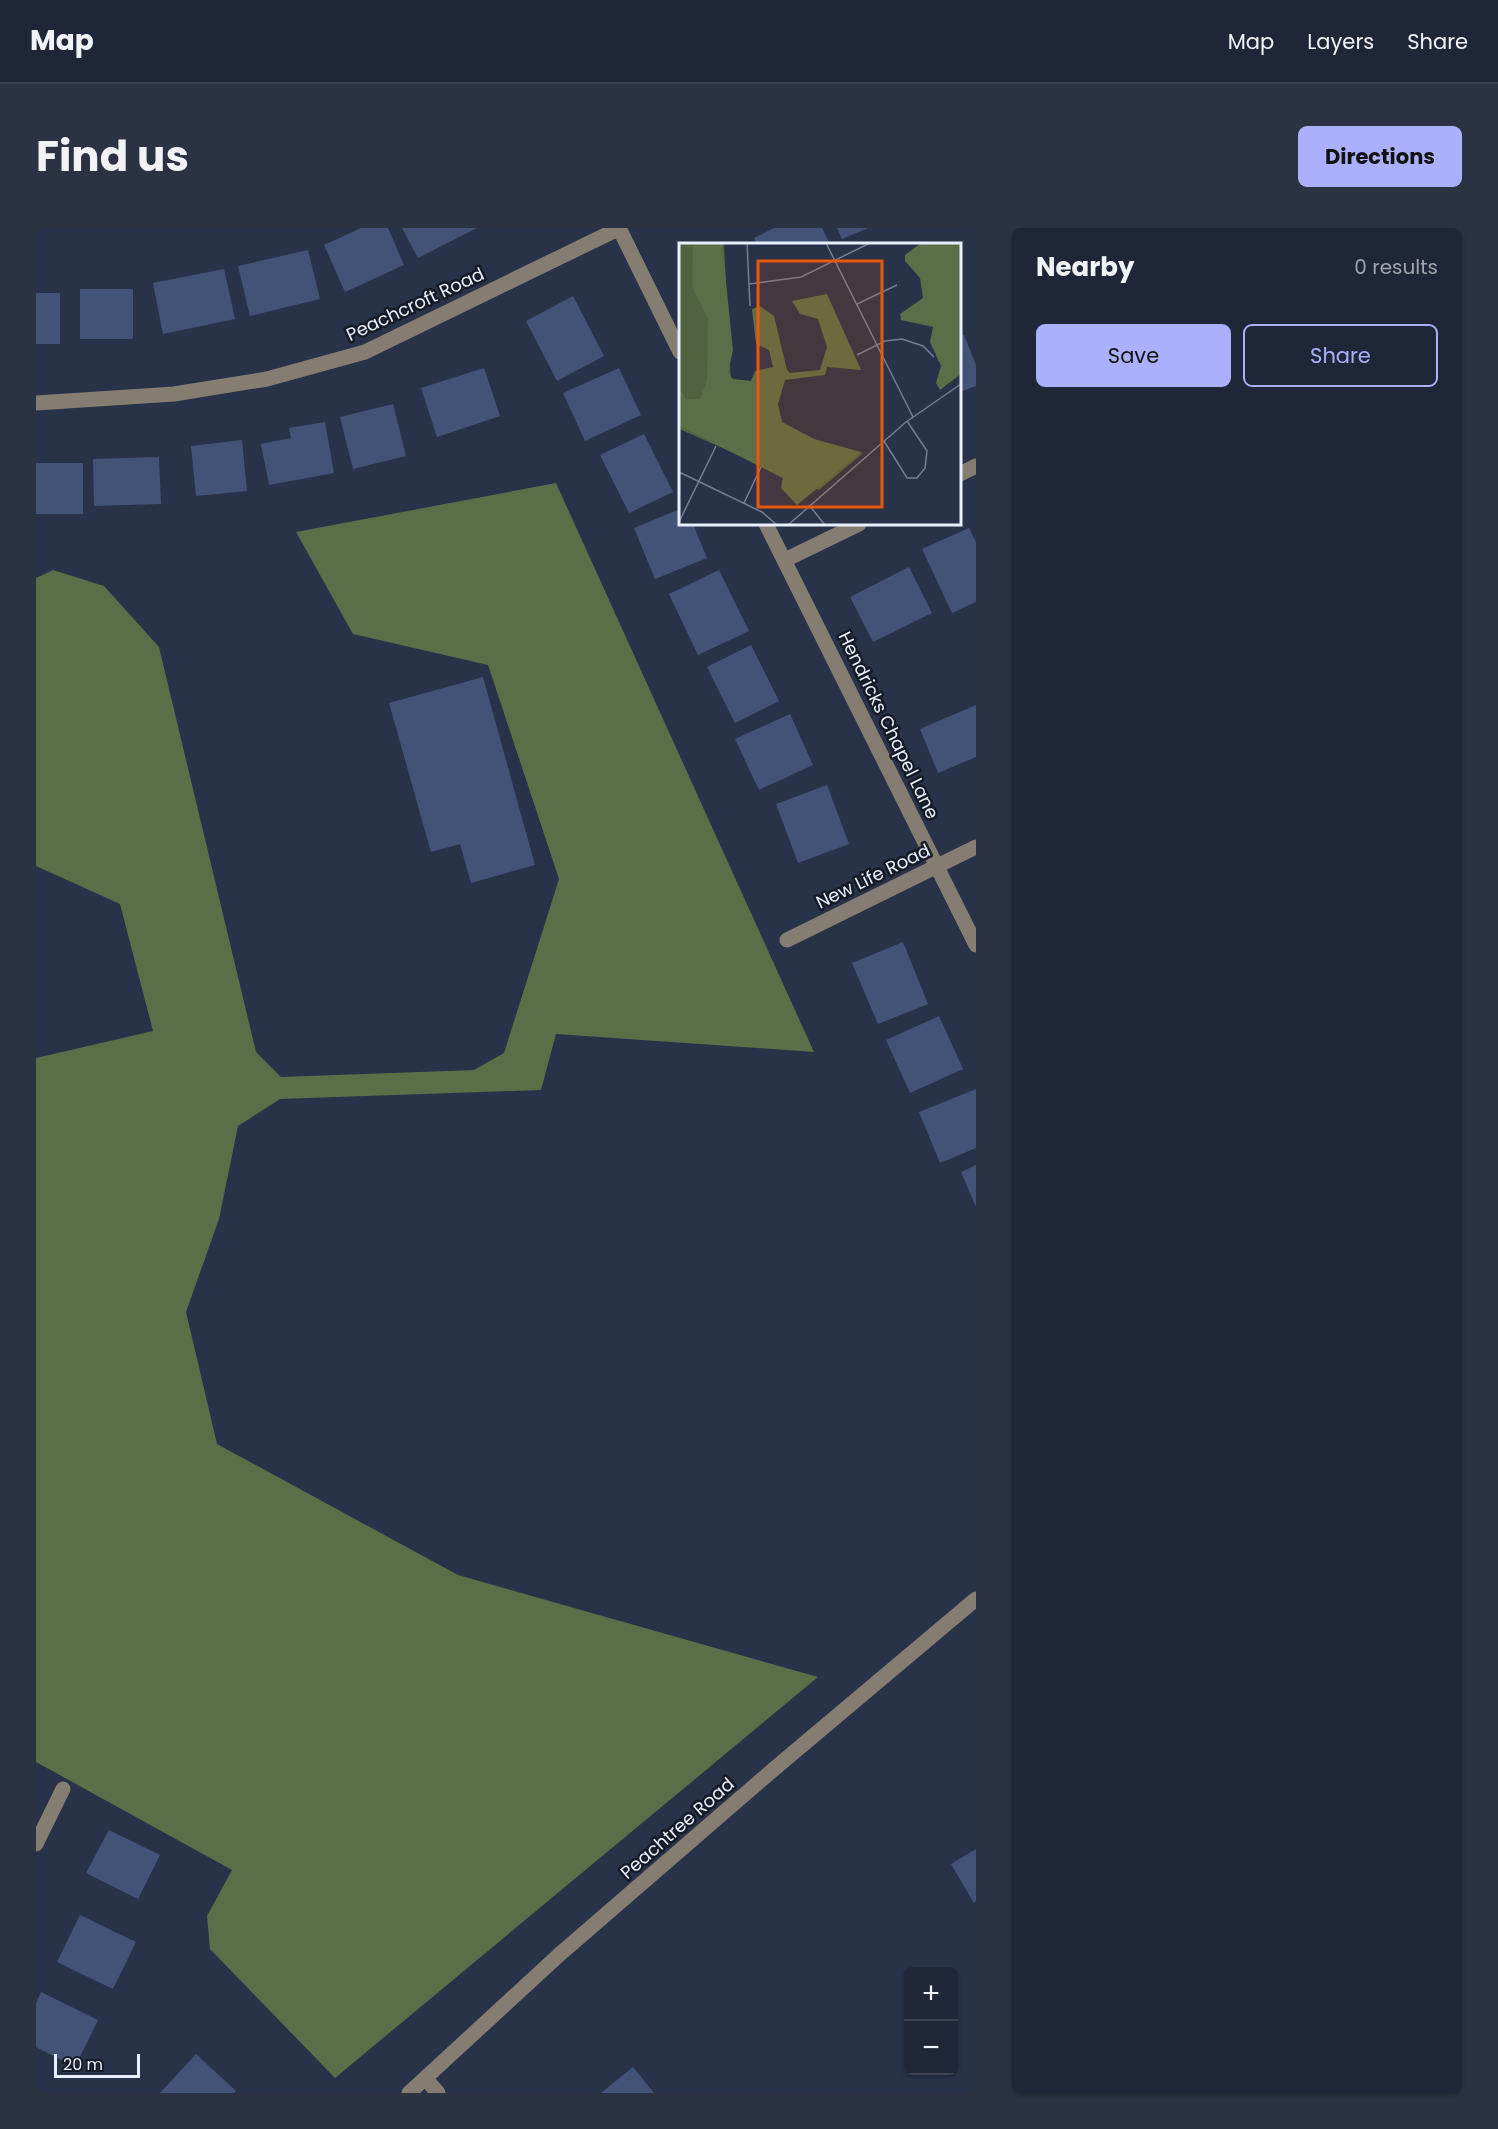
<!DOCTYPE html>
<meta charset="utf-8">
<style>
body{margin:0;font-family:Poppins,sans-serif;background:#2b3242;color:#f1f3f6}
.controls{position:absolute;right:18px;bottom:18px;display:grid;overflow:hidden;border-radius:9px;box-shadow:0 2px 4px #0004}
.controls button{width:54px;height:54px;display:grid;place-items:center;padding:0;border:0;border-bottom:2px solid #3c4352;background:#1e2637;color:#f1f3f6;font:30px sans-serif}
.scale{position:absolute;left:18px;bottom:15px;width:86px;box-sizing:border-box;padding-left:6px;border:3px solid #e8efff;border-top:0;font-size:16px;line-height:21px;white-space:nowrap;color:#e8efff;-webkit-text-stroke:4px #151a24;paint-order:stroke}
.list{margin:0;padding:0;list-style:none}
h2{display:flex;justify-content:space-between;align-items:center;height:78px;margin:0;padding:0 24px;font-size:26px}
h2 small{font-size:20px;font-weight:400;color:#a1a5ad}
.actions{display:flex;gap:12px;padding:18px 24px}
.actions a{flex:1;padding:14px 0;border:2px solid #aab0fb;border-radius:9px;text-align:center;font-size:21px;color:#aab0fb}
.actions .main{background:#aab0fb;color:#111}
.map{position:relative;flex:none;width:940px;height:1865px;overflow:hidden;border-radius:9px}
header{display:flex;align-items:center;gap:36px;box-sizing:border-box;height:84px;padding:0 30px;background:#1e2637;border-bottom:2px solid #3c4352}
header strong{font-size:28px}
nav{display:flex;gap:33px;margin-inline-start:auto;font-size:21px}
.intro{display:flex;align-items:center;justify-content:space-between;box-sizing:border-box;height:144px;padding:0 36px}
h1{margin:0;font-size:42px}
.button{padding:15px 27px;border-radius:9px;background:#aab0fb;color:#111;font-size:21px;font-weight:700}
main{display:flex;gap:36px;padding:0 36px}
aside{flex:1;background:#1e2637;border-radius:9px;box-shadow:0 2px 4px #0004}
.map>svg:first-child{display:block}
.forest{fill:#5a6e47}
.building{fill:#435378}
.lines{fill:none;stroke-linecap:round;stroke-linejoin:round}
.minor{stroke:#867d72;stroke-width:15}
.labels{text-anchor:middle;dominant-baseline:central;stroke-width:5;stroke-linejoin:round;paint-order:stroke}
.street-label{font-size:18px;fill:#e8efff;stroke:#151a24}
.inset-road{fill:none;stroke:#757e92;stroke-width:1.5}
.view{fill:#e8590c;fill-opacity:0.15;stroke:#e8590c;stroke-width:3}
.inset-edge{fill:none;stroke:#e8efff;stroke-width:3}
</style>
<header>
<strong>Map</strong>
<nav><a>Map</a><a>Layers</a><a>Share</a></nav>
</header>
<div class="intro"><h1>Find us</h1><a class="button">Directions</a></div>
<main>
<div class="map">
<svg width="940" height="1865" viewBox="0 0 940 1865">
<rect width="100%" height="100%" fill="#283249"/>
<path class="forest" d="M520,255L778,824L520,806L505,862L244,871L202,898L183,991L150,1084L181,1216L422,1347L782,1449L299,1850L174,1721L171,1688L196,1642L0,1534V830L117,803L84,676L0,638V350L17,342L68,358L123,419L220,824L245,849L438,842L468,825L523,651L452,437L317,406L260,304Z"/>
<path class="building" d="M325,0H352L368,37L309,64L288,17Z
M366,0H441L382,30Z
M738,0H786L794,16H721L718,10Z
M801,0H832L806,11Z
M272,22L284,71L214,88L202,38Z
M188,41L199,91L127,106L117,55Z
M44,61H97V111H44Z
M0,65H24V116H0Z
M537,68L568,128L521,153L490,93Z
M928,107L940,137V158L924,164V108Z
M448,140L464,188L401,209L385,160Z
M583,140L605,187L549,213L527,165Z
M357,176L370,228L317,241L304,189Z
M289,194L298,245L233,257L225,216L255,210L253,200Z
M608,206L637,264L593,285L564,227Z
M206,212L211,263L160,268L155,218Z
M123,229L125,276L58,278L57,231Z
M0,235H47V286H0Z
M644,281V296H657L671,330L619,351L598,300Z
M933,300L940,314V374L916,385L886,321Z
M873,339L896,385L837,414L814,369Z
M683,342L713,403L662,427L633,366Z
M715,417L743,473L699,495L671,439Z
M447,449L499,637L435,655L424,616L395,624L353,475Z
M940,477V529L902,545L884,501Z
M754,486L777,537L723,562L699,511Z
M791,557L813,616L762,635L740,576Z
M867,714L892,776L842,796L816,735Z
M903,788L927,841L874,865L850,812Z
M940,861V920L904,935L883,884Z
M940,937V979L925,944Z
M73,1602L124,1627L102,1671L50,1645Z
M940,1621V1673L938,1675L915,1636Z
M44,1687L100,1714L77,1761L21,1734Z
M5,1764L62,1792L39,1839L0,1819V1775Z
M160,1826L200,1863L198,1865H124Z
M597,1839L618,1865H565Z"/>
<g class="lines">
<path class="minor" d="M583,0L644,124
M0,175L138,166L231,151L329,124L584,0
M924,246L940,238
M730,296L940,717
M749,332L823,296
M751,712L940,619
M0,1616L27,1561
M390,1851L402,1865
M373,1865L524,1726L738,1541L940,1371"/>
</g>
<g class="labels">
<g class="street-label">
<text transform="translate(379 76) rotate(-25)">Peachcroft Road</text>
<text transform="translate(853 497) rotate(64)">Hendricks Chapel Lane</text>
<text transform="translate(837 648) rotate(-26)">New Life Road</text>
<text transform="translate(641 1600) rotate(-41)">Peachtree Road</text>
</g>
</g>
<g transform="translate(643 15)">
<rect width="282" height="282" fill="#283249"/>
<path d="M0,0H45L54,181L184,210L140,247L0,186Z" fill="#516241"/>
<path d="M14,0H43L54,107L49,130L54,136L72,138L76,128L94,124L90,107L77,101L73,66L81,63L95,73L108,127L111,130L141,127L148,104L139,76L121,71L113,58L148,51L182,127L148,124L146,132L106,137L99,161L103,179L135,196L182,209L118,262L102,245L104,235L0,183V127L1,147L7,156H21L28,137L29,76L13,44ZM242,0H282V131L261,147L257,140L262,123L251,99L254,84L222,77L221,71L244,55L241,35L226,18V12Z" fill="#5a6e47"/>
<path class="inset-road" d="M68,0L71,63M147,0L234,174M70,41L122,34L191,0M178,61L218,42M178,112L206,98L223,96L244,103L255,114M205,198L228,235H238L246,225L248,208L228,178M0,229L83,269L98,282M65,260L82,224M130,262L146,282M0,279L37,203M109,282L227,179L282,141"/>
<path class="view" d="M79,18H203V264H79Z"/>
<rect width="282" height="282" class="inset-edge"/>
</g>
</svg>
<div class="controls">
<button>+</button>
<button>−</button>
</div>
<div class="scale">20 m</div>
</div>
<aside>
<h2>Nearby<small>0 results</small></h2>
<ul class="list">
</ul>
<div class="actions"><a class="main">Save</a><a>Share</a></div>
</aside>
</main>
